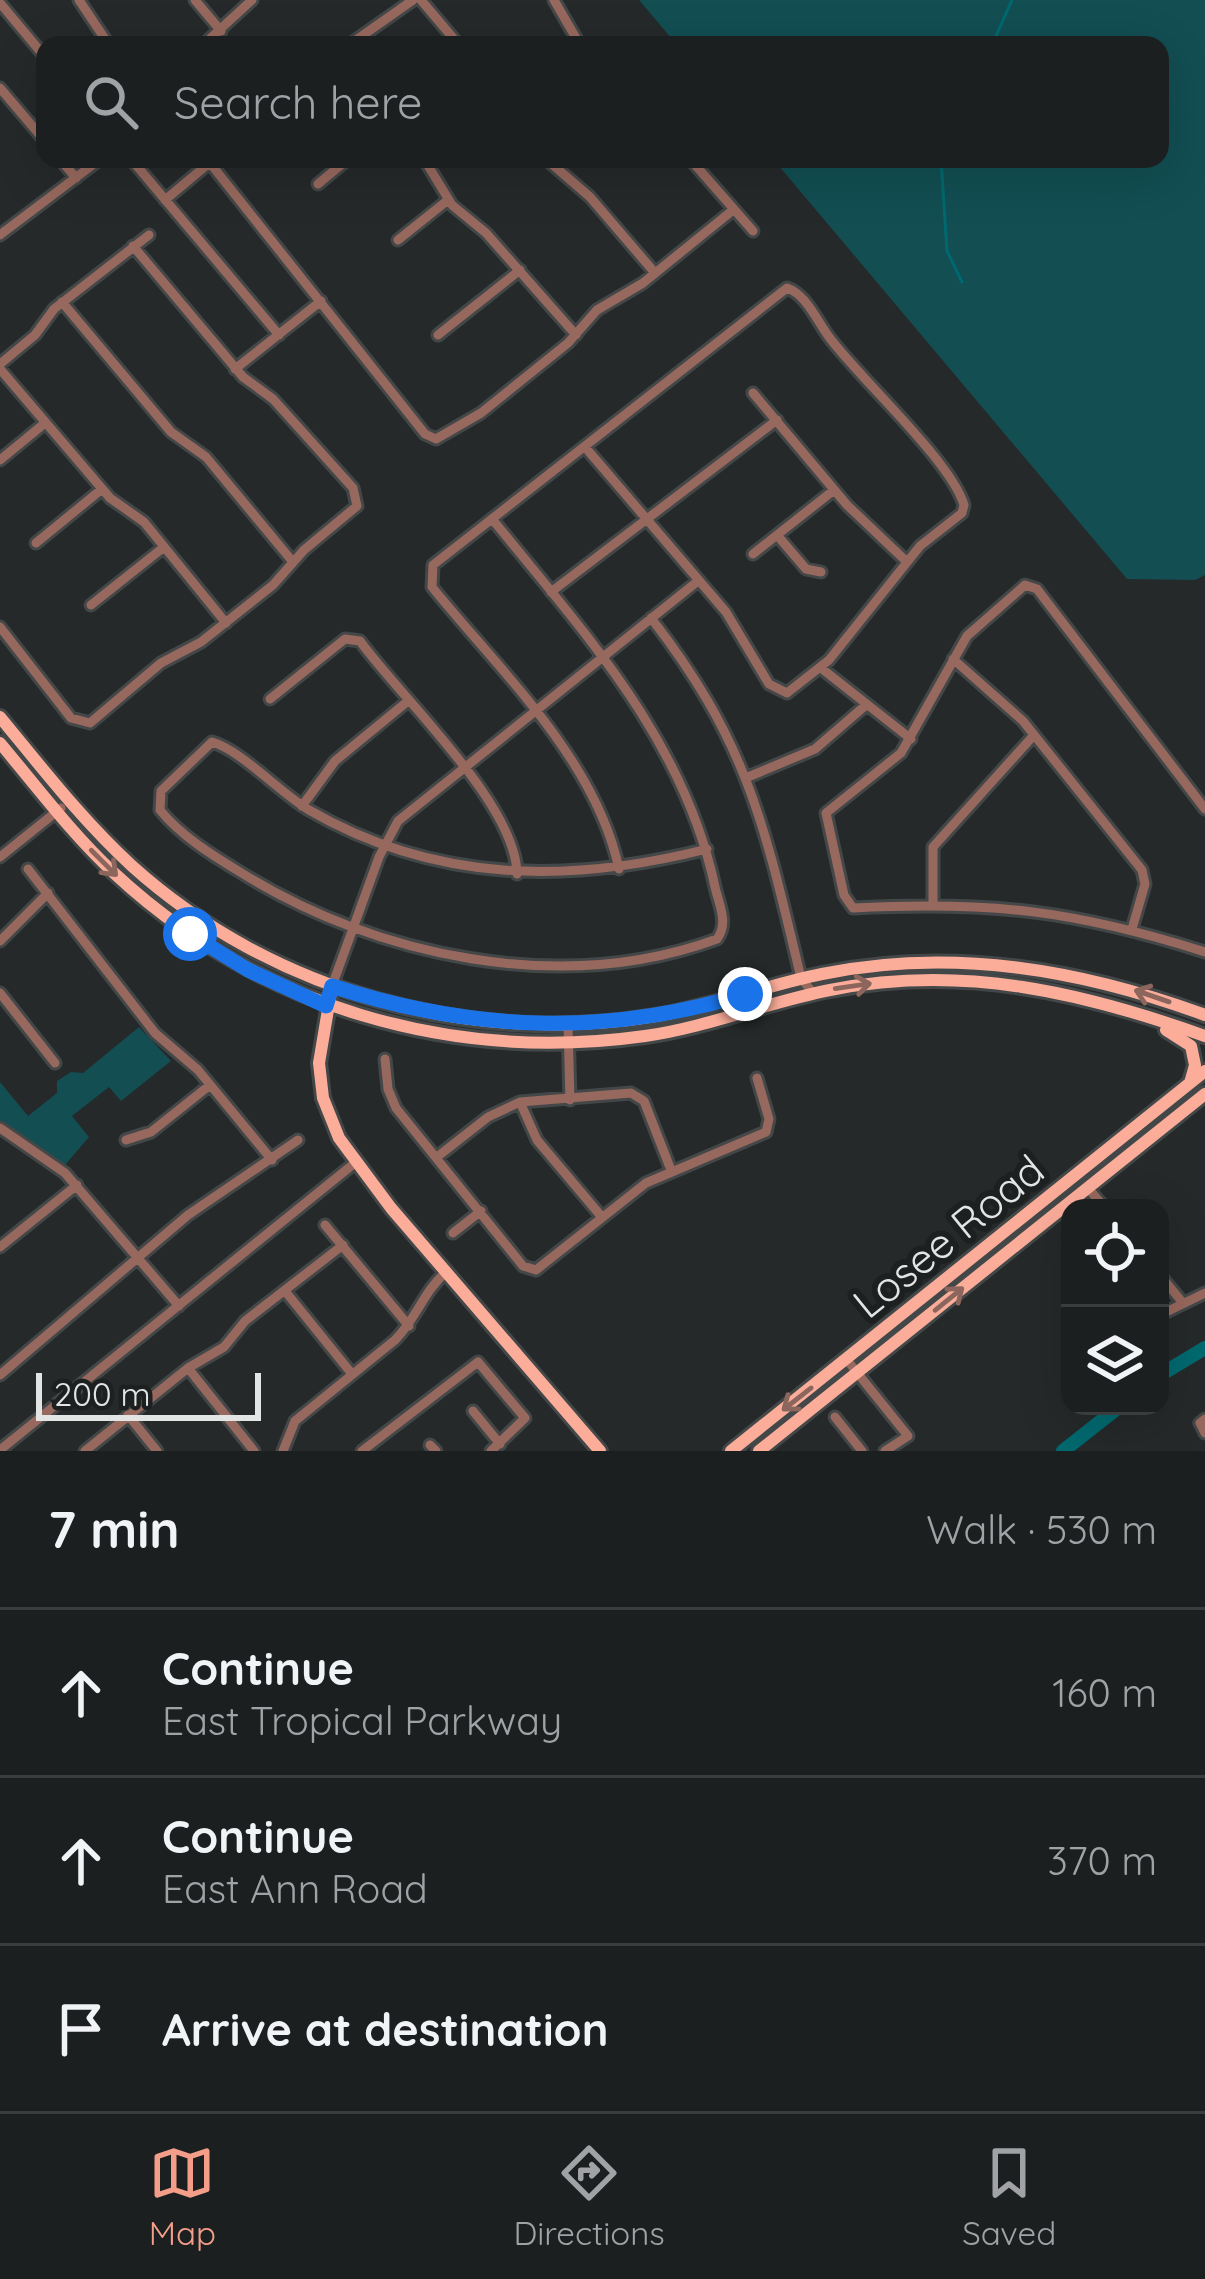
<!DOCTYPE html>
<meta charset="utf-8">
<style>
body{margin:0;font-family:Quicksand,sans-serif;background:#252729;color:#f1f3f6}
.controls{position:absolute;right:36px;bottom:36px;display:grid;overflow:hidden;border-radius:24px;box-shadow:0 12px 48px #0002}
.controls button{width:108px;height:108px;display:grid;place-items:center;padding:0;border:0;border-bottom:3px solid #3a3d3e;background:#1c1f20;color:#f1f3f6;font:60px sans-serif}
.scale{position:absolute;left:36px;bottom:30px;width:225px;box-sizing:border-box;padding-left:12px;border:6px solid #e3e5e5;border-top:0;font-size:33px;line-height:42px;white-space:nowrap;color:#e3e5e5;-webkit-text-stroke:9px #1c2020;paint-order:stroke}
.stop{position:absolute;width:36px;height:36px;margin:-27px;border:9px solid #1a73e8;border-radius:50%;background:#fff}
.stop.end{background:#1a73e8;border-color:#fff;box-shadow:0 3px 12px #0008}
.list{margin:0;padding:0;list-style:none}
h2{display:flex;justify-content:space-between;align-items:center;height:156px;margin:0;padding:0 48px;font-size:51px}
h2 small{font-size:39px;font-weight:400;color:#a0a2a5}
.list li{display:grid;grid-template-columns:78px 1fr auto;gap:36px;align-items:center;box-sizing:border-box;height:168px;padding:0 48px;border-top:3px solid #3a3d3e}
.list b{display:block;font-size:45px;white-space:nowrap}
.list p{margin:0;font-size:39px;white-space:nowrap;color:#a0a2a5}
.list em{font-size:39px;font-style:normal;color:#a0a2a5}
.icon{flex:none;width:66px;height:66px;fill:none;stroke:currentColor;stroke-width:2;stroke-linecap:round;stroke-linejoin:round}
.map{position:relative;flex:none;width:1205px;height:1451px;overflow:hidden}
.search{position:absolute;background:#1c1f20;box-shadow:0 12px 48px #0002;left:36px;right:36px;top:36px;height:132px;display:flex;align-items:center;gap:30px;box-sizing:border-box;padding:0 42px;border-radius:24px;color:#a0a2a5;font-size:45px}
.sheet{height:660px;background:#1c1f20}
nav{display:flex;justify-content:space-around;align-items:center;box-sizing:border-box;height:168px;border-top:3px solid #3a3d3e;background:#1c1f20;font-size:33px;color:#a0a2a5}
nav a{display:grid;justify-items:center;gap:6px}
nav .on{color:#f49e89}
.map>svg:first-child{display:block}
.green{fill:#124e52}
.lines{fill:none;stroke-linecap:round;stroke-linejoin:round}
.stream{stroke:#00696f;stroke-width:3}
.river{stroke:#00696f;stroke-width:14}
.minor-casing{stroke:#434748;stroke-width:15}
.major-casing{stroke:#434748;stroke-width:18}
.minor{stroke:#97685d;stroke-width:9}
.major{stroke:#fbad9a;stroke-width:12}
.oneway{stroke:#8c665d}
.route{stroke:#1a73e8;stroke-width:15}
.labels{text-anchor:middle;dominant-baseline:central;stroke-width:12;stroke-linejoin:round;paint-order:stroke}
.street-label{font-size:42px;fill:#e3e5e5;stroke:#1c2020}
</style>
<div class="map">
<svg width="1205" height="1451" viewBox="0 0 1205 1451">
<rect width="100%" height="100%" fill="#25292a"/>
<path class="green" d="M639,0H1205V575L1195,580L1127,579L773,159H1160V45H677Z
M139,1027L171,1061L121,1101L109,1087L72,1116L89,1137L65,1165L0,1121V1082L28,1116L57,1093V1081L71,1072L83,1073Z"/>
<g class="lines">
<path class="stream" d="M992,45L1012,0
M941,159L947,251L962,282"/>
<path class="river" d="M1160,1375L1205,1348
M1063,1451L1120,1406"/>
<g class="minor-casing">
<path id="minor" d="M79,0L109,45
M195,0L221,31
M421,0L459,45
M554,0L580,45
M0,3L45,57
M203,45L252,0
M349,45L413,0
M0,88L45,141
M60,159L76,178
M131,159L279,335
M424,159L452,205L486,233L576,335
M546,159L590,197L655,273
M690,159L753,231
M210,163L425,434L436,439L481,413L568,343L597,310L643,283L733,210
M318,184L348,159
M165,200L214,159
M0,235L99,160
M398,240L448,200
M62,302L171,432L206,457L293,562
M438,335L520,270
M0,364L35,335L54,309L149,235
M0,369L110,498L144,522L226,623
M235,369L321,301
M753,393L847,505L906,561
M585,447L726,612L769,684L787,693L829,660L920,546L962,513L964,505C951,461 861,380 829,337C817,321 806,294 787,288L433,565L432,587C500,671 596,760 619,869
M0,460L45,423
M493,520C585,634 684,740 715,887C719,905 729,923 717,939C562,996 376,957 240,872C212,855 181,836 160,810L161,791L212,742C241,750 280,793 309,810C435,883 569,884 707,849
M777,535L806,569L821,572
M36,543L102,489
M753,554L834,490
M551,592L777,420
M91,605L164,547
M651,618C749,744 765,828 801,978L813,993
M0,627L71,718L90,723L161,663L201,642L273,585L304,550L357,506L353,488L273,399L243,377L133,246
M953,659L1023,721L1142,870L1145,884L1132,929
M821,668L911,739
M270,699L345,639L360,641C402,699 516,804 517,874
M748,777L815,749L866,705
M302,806L335,761L408,701
M1205,809L1037,589L1025,585L967,636L901,753L826,813L844,895L853,908C989,901 1074,910 1205,952
M0,857L61,808
M28,869L155,1033L198,1070L272,1160
M933,902V847L1034,735
M0,941L48,893
M332,986L379,857L398,821L698,581
M0,993L55,1063
M568,1025L570,1100
M385,1059L388,1089L396,1108L523,1266L536,1270L646,1183L766,1132L769,1119L757,1078
M520,1102L537,1140L601,1216
M0,1128L65,1173L179,1306
M126,1140L151,1132L210,1085
M437,1157L488,1117L520,1102L631,1093L644,1101L671,1170
M1088,1188L1105,1208
M325,1225L409,1326
M453,1233L481,1211
M0,1247L77,1185
M1160,1275L1183,1303
M285,1291L352,1374
M1160,1315L1205,1293
M847,1360L908,1436L885,1451
M188,1368L254,1451
M0,1375L188,1215L298,1140
M473,1411L500,1444
M128,1415L157,1451
M835,1417L862,1451
M1205,1419L1200,1423L1205,1433
M430,1445L436,1451
M0,1450L356,1162
M85,1451L188,1368L224,1347L245,1321L343,1245
M283,1451L295,1421L395,1340C417,1318 423,1292 447,1271
M362,1451L478,1362L525,1418L491,1451"/>
</g>
<g class="major-casing">
<path id="major" d="M0,717C42,768 83,821 132,866C272,992 471,1047 656,1016C712,1007 766,985 822,974C953,947 1082,970 1205,1015
M0,743C37,787 72,834 114,873C258,1007 451,1063 645,1036C708,1027 768,1002 830,990C962,964 1082,992 1205,1036
M332,986L319,1063L323,1098L339,1138L391,1208L600,1451
M1166,1030L1191,1046L1195,1065L1190,1083
M731,1451L1205,1071
M759,1451L1205,1094"/>
</g>
<use href="#minor" class="minor"/>
<use href="#major" class="major"/>
</g>
<defs><path id="oneway-shaft" d="M-6 0H5M1.5-3L5.5 0L1.5 3" fill="none" stroke-width="1.6" stroke-linecap="round" stroke-linejoin="round" transform="scale(3)"/></defs>
<g class="oneway">
<use href="#oneway-shaft" transform="translate(104 863) rotate(45)"/>
<use href="#oneway-shaft" transform="translate(853 986) rotate(-8)"/>
<use href="#oneway-shaft" transform="translate(1152 996) rotate(-161)"/>
<use href="#oneway-shaft" transform="translate(949 1299) rotate(-39)"/>
<use href="#oneway-shaft" transform="translate(797 1399) rotate(142)"/>
</g>
<g class="lines">
<path class="route" d="M190,934L248,970L326,1006L332,986C470,1031 606,1037 745,994"/>
</g>
<g class="labels">
<g class="street-label">
<text transform="translate(948 1236) rotate(-39)">Losee Road</text>
</g>
</g>
</svg>
<div class="controls">
<button><svg class="icon" aria-label="locate" viewBox="0 0 24 24"><circle cx="12" cy="12" r="6"/><path d="M12 2v4M12 18v4M2 12h4M18 12h4"/></svg></button>
<button><svg class="icon" aria-label="layers" viewBox="0 0 24 24"><path d="M12 4l9 5-9 5-9-5zM3 14l9 5 9-5"/></svg></button>
</div>
<div class="scale">200 m</div>
<div class="stop" style="left:190px;top:934px"></div>
<div class="stop end" style="left:745px;top:994px"></div>
<div class="search"><svg class="icon" aria-label="search" viewBox="0 0 24 24"><circle cx="10" cy="10" r="6"/><path d="M15 15l6 6"/></svg>Search here</div>
</div>
<section class="sheet">
<h2>7 min<small>Walk · 530 m</small></h2>
<ul class="list">
<li><svg class="icon" aria-label="ahead" viewBox="0 0 24 24"><path d="M12 20V5M6 11l6-6 6 6"/></svg><div><b>Continue</b><p>East Tropical Parkway</p></div><em>160 m</em></li>
<li><svg class="icon" aria-label="ahead" viewBox="0 0 24 24"><path d="M12 20V5M6 11l6-6 6 6"/></svg><div><b>Continue</b><p>East Ann Road</p></div><em>370 m</em></li>
<li><svg class="icon" aria-label="arrive" viewBox="0 0 24 24"><path d="M6 21V4h12l-3 4 3 4H6"/></svg><div><b>Arrive at destination</b></div></li>
</ul>
</section>
<nav>
<a class="on"><svg class="icon" aria-label="map" viewBox="0 0 24 24"><path d="M3 6l6-2 6 2 6-2v14l-6 2-6-2-6 2zM9 4v14M15 6v14"/></svg>Map</a>
<a><svg class="icon" aria-label="directions" viewBox="0 0 24 24"><path d="M12 3l9 9-9 9-9-9zM9 14v-3h6M13 9l2 2-2 2"/></svg>Directions</a>
<a><svg class="icon" aria-label="saved" viewBox="0 0 24 24"><path d="M7 4h10v16l-5-4-5 4z"/></svg>Saved</a>
</nav>
